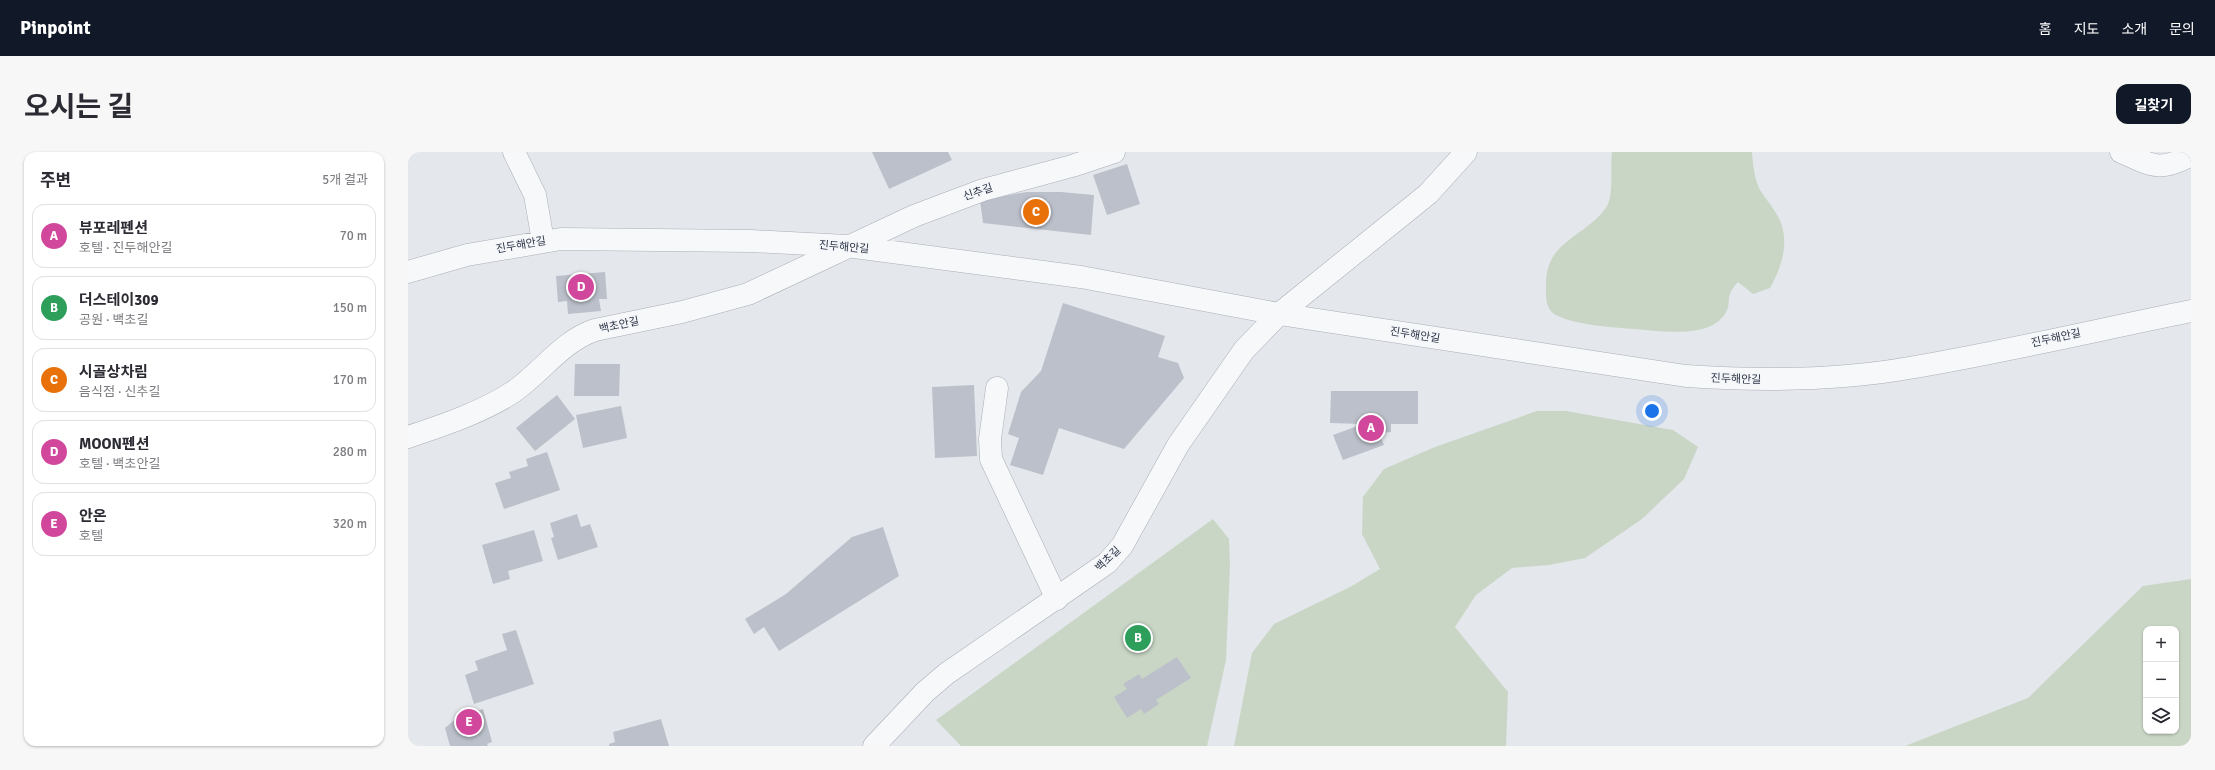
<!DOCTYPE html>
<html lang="ko">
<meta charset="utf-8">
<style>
body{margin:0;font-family:Signika,"Noto Sans KR",sans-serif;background:#f7f7f7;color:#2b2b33}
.controls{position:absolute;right:12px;bottom:12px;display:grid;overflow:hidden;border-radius:8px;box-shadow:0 1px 3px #0004}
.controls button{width:36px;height:36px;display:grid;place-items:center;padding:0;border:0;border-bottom:1px solid #e1e1e2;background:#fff;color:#2b2b33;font:20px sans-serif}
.you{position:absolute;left:1244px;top:259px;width:14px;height:14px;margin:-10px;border:3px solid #fff;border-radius:50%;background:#1a73e8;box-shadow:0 0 0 6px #1a73e833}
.badge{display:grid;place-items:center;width:26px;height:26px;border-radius:50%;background:#111827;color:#fff;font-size:13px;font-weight:700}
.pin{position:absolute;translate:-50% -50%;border:2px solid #fff;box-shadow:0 1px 4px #0006}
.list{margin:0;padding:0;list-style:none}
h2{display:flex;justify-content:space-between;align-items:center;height:52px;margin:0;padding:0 16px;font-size:17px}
h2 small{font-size:13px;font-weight:400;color:#7c7c81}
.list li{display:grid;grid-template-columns:26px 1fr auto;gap:12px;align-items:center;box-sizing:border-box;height:64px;margin:0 8px 8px;padding:0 8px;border:1px solid #e1e1e2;border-radius:12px}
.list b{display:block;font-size:15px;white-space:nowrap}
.list p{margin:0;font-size:13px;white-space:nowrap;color:#7c7c81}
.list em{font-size:13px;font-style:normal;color:#7c7c81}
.icon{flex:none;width:22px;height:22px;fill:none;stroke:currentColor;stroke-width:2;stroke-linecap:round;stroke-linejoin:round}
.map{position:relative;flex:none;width:1783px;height:594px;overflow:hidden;border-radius:12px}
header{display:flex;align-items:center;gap:24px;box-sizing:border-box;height:56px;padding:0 20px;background:#111827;color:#fff}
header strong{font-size:19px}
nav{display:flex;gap:22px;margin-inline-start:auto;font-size:14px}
.intro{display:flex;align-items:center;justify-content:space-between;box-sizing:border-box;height:96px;padding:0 24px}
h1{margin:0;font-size:28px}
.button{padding:10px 18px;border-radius:12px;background:#111827;color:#fff;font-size:14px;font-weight:700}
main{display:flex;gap:24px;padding:0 24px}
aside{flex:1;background:#fff;border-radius:12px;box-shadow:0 1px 3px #0004}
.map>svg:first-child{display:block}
.green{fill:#c9d6c5;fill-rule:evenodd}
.building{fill:#bbc0ca}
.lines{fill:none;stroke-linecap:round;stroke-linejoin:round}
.minor-casing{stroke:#a9aeb7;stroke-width:23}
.minor{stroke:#f7f8fa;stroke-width:22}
.labels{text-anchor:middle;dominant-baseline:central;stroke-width:3;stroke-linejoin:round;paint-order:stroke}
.street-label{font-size:11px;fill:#2b3445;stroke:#f4f6f9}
</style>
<header>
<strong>Pinpoint</strong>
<nav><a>홈</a><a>지도</a><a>소개</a><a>문의</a></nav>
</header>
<div class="intro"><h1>오시는 길</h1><a class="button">길찾기</a></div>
<main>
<aside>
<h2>주변<small>5개 결과</small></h2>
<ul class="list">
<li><span class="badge" style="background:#d1479c">A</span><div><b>뷰포레펜션</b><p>호텔 · 진두해안길</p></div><em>70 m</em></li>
<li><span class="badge" style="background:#2e9e5b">B</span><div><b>더스테이309</b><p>공원 · 백초길</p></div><em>150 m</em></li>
<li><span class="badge" style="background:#e8710a">C</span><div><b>시골상차림</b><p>음식점 · 신추길</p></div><em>170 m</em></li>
<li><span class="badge" style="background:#d1479c">D</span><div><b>MOON펜션</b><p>호텔 · 백초안길</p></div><em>280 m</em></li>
<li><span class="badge" style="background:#d1479c">E</span><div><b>안온</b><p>호텔</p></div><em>320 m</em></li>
</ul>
</aside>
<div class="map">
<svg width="1783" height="594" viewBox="0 0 1783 594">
<rect width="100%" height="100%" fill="#e4e7ec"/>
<path class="green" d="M1204,0H1344C1345,12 1346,25 1351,36C1358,48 1368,58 1373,71C1381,94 1373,116 1362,136L1345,142L1330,130C1315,146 1325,150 1317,162C1301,187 1253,179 1226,177C1210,176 1151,172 1142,158C1137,149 1138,141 1138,132C1138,120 1141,108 1150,98C1165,82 1187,73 1199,54C1206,41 1202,15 1204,0Z
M1129,259H1158L1265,278L1290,295L1276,327L1234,367L1177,406L1141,413L1104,416L1068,443L1047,475L1100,540L1098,594H826L844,501L866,472L942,435L972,417L954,382L955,345L976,317L1027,295Z
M805,367L821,387L822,414L818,508L799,594H553L528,568Z
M1783,427V594H1497L1620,546L1735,434ZM1738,477H1768V579H1738Z"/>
<path class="building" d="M464,0H540L544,8L481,37Z
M719,12L732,52L699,63L685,23Z
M619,40H653L686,43L683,83L575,71L572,48Z
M197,120L199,147H191L193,159L160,162L159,149L150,150L148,124Z
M655,151L757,184L750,205L770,211L776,226L716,297L651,276L635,323L602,313L611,286L600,282L613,240L633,219Z
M167,212H212L211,244H166Z
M566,233L569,304L527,306L524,235Z
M923,239H1010V272H983V280L971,281L976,293L935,308L925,283L955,272L922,271Z
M149,243L167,267L127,299L108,276Z
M213,254L219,286L175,296L168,263Z
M139,300L152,338L96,357L87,331L103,326L101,320L120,314L118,307Z
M169,362L173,375L182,372L190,395L150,408L143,386L146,385L142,371Z
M475,375L491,424L371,499L356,475L346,482L337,467L378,442L444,385Z
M126,378L135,409L100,419L102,427L85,432L74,393Z
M108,478L126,532L66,552L57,523L70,518L67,509L99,498L94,482Z
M769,505L783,526L748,548L751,552L736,562L733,557L719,566L706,545L719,537L715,532L731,522L734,527Z
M75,557L84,590L79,592L80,594H42L37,576L50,565Z
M253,567L261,594H201V592L207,590L205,580Z"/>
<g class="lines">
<g class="minor-casing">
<path id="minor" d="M106,0L127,43L135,89
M1713,0C1743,13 1752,21 1783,3
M0,120L59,103L153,87L343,89L439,94L673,125L871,162L1278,224C1353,229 1428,229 1501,216C1596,200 1689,178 1783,159
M589,236L582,287L583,307L649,447
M0,285C33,274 75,260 105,240C133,221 154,189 187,178L274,160L340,142L506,64L575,38L664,14L706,0
M466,594L517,540L538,522L699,411L714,394L770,293L836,198L871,162L1020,42L1058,0"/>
</g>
<use href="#minor" class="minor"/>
</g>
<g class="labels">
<g class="street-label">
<text transform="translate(570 40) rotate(-19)">신추길</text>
<text transform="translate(113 93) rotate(-10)">진두해안길</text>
<text transform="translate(436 95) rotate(5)">진두해안길</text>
<text transform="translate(211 173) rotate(-12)">백초안길</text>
<text transform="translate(1007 183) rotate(9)">진두해안길</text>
<text transform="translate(1648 186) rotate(-12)">진두해안길</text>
<text transform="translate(1328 227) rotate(2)">진두해안길</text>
<text transform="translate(700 407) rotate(-44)">백초길</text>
</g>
</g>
</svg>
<div class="controls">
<button>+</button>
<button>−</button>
<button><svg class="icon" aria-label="layers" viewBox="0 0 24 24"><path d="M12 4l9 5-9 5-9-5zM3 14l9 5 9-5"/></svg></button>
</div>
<div class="you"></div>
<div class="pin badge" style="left:963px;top:276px;background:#d1479c">A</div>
<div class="pin badge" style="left:730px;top:486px;background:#2e9e5b">B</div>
<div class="pin badge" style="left:628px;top:60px;background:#e8710a">C</div>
<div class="pin badge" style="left:173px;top:135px;background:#d1479c">D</div>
<div class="pin badge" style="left:61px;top:570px;background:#d1479c">E</div>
</div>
</main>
